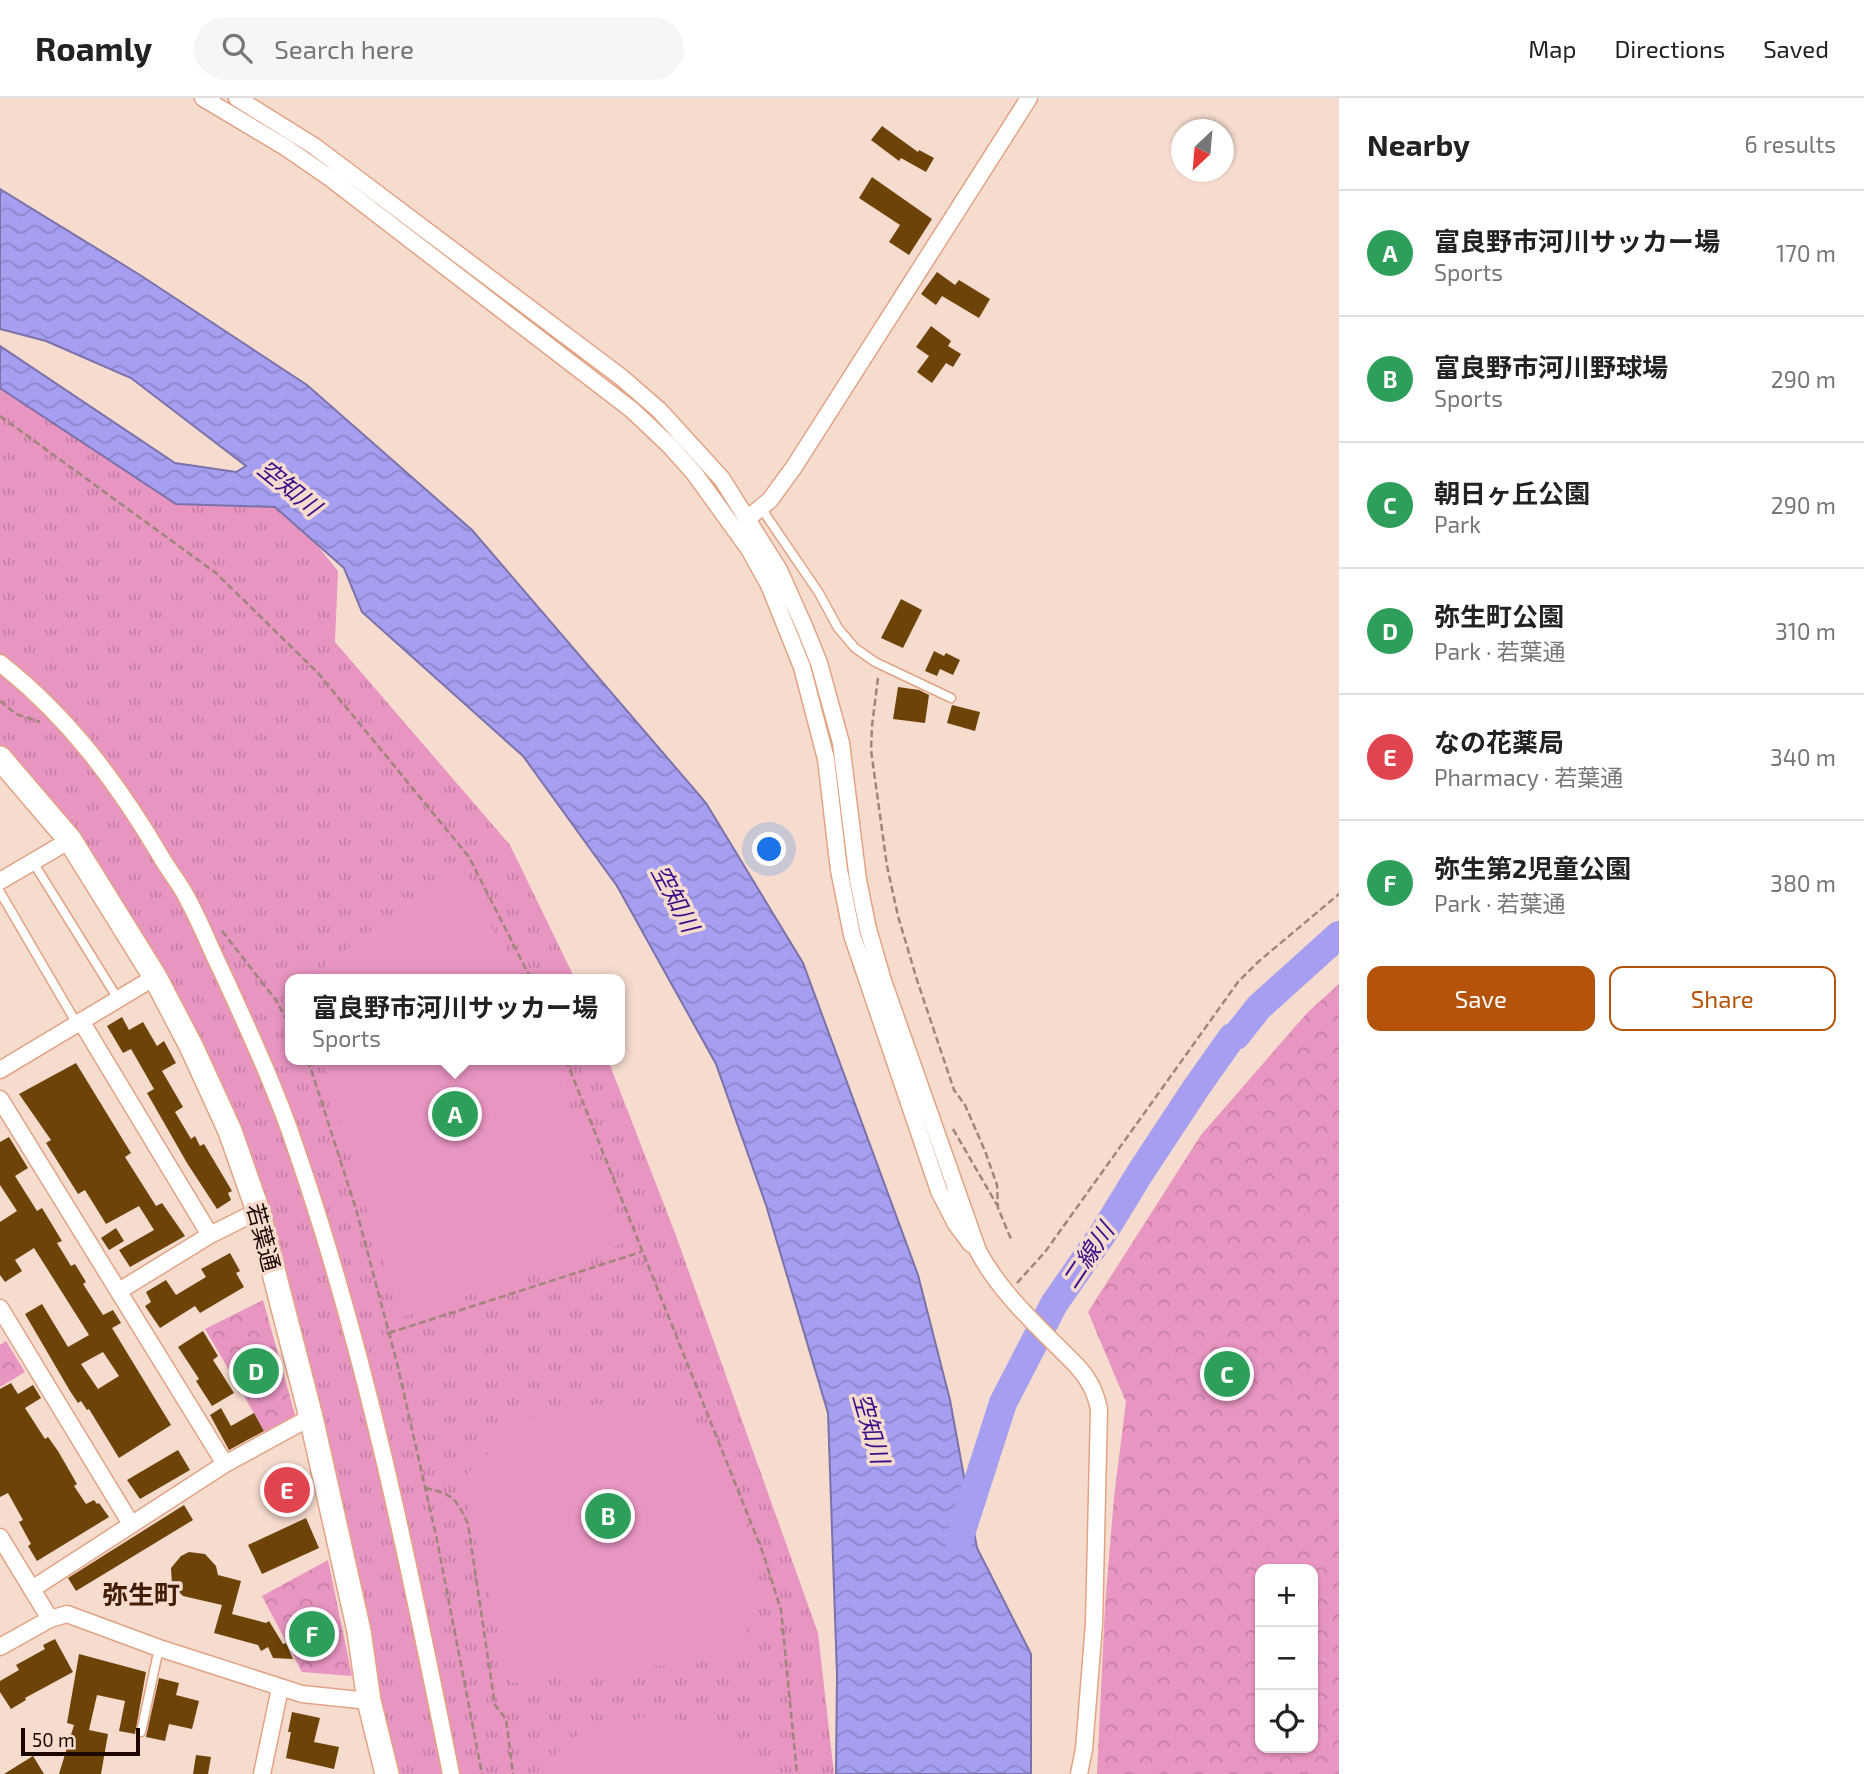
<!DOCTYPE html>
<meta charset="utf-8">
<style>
body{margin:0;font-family:"Exo 2","Noto Sans JP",sans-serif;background:#f6f6f6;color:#222}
.controls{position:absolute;right:21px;bottom:21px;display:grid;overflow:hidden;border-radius:14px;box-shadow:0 2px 5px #0004}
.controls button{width:63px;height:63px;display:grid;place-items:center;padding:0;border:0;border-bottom:2px solid #e0e0e0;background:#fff;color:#222;font:35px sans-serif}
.compass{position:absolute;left:1171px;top:21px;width:63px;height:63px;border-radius:50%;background:#fff;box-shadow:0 2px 5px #0004;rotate:206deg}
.scale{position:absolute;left:21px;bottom:18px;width:119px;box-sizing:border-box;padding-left:7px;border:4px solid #1c0700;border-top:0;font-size:19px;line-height:24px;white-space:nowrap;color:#1c0700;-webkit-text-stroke:5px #f6dccf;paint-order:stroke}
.you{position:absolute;left:770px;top:752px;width:24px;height:24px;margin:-18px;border:5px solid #fff;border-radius:50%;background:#1a73e8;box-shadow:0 0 0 10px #1a73e833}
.badge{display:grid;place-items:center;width:46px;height:46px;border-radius:50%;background:#b45309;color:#fff;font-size:23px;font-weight:700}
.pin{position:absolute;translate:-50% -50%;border:4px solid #fff;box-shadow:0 2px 7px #0006}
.popup{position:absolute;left:285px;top:876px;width:340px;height:91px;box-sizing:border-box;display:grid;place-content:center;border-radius:14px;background:#fff;filter:drop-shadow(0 2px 5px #0005);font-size:23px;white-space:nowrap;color:#767676}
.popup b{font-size:26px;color:#222}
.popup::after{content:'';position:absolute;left:50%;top:100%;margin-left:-14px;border:14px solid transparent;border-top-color:#fff}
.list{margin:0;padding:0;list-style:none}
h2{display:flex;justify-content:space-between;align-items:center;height:91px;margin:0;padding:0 28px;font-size:30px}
h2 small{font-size:23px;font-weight:400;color:#767676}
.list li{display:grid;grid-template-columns:46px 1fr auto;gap:21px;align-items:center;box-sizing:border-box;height:126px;padding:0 28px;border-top:2px solid #e0e0e0}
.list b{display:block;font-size:26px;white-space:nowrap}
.list p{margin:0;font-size:23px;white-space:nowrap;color:#767676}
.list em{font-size:23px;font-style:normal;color:#767676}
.actions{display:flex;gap:14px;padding:21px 28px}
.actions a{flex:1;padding:16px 0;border:2px solid #b45309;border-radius:14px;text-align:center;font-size:24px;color:#b45309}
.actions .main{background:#b45309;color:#fff}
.icon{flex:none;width:38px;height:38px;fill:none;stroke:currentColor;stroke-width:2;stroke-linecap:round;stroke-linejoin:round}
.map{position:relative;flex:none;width:1339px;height:1676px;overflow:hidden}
header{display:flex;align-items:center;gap:42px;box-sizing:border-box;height:98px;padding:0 35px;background:#fff;border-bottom:2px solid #e0e0e0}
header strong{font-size:33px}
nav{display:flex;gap:38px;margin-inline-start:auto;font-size:24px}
.search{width:490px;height:63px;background:#f6f6f6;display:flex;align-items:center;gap:18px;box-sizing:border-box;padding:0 24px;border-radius:38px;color:#767676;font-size:26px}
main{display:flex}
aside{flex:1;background:#fff}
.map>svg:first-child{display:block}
.grass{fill:url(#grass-tufts)}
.park{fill:url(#park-crowns);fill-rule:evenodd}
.garden{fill:#e995c2}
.water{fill:url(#water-waves);stroke:#7c71a9;stroke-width:2}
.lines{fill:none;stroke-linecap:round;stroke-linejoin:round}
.river{stroke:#a59ef1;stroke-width:28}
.building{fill:#6e4308;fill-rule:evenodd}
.lane-casing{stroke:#e2a384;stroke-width:11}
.street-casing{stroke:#e2a384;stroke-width:19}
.secondary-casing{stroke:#e2a384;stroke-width:26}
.path{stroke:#9e867b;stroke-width:2.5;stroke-dasharray:7 3.5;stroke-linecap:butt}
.lane{stroke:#fff;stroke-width:8}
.street{stroke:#fff;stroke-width:16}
.secondary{stroke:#fff;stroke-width:23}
.labels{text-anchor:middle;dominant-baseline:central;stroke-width:7;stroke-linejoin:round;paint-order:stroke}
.street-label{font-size:23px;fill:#1c0700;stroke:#f6dccf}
.water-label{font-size:24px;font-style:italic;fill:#380e8a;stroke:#f6dccf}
.quarter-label{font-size:26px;font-weight:bold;fill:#441d07;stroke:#f6dccf}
</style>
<header>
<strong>Roamly</strong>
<div class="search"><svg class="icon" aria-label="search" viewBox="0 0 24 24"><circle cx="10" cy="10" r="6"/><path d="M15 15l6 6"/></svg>Search here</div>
<nav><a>Map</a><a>Directions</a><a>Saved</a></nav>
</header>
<main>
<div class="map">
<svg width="1339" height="1676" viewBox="0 0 1339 1676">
<defs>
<pattern id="grass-tufts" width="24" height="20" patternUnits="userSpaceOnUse" patternTransform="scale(1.75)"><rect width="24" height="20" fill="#e995c2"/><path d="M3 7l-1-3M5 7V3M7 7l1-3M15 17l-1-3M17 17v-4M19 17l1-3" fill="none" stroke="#c77fa5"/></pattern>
<pattern id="park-crowns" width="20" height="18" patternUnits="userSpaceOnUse" patternTransform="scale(1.75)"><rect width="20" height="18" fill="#e995c2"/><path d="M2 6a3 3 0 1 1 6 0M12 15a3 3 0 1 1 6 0" fill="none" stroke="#c77fa5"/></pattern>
<pattern id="water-waves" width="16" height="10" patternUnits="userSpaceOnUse" patternTransform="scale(1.75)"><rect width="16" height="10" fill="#a59ef1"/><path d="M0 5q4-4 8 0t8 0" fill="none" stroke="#8d87cd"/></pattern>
</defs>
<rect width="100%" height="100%" fill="#f6dccf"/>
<path class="grass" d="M0,285L178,391L277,398L338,473L335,544L510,747L575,881H290V962H608L675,1135L818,1535L834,1676H387L258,1113L155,878L0,660Z"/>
<path class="park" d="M1339,886V1676H1097L1105,1508L1114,1399L1126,1304L1088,1214L1201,1037L1307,915ZM1313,1471V1650H1260V1471Z
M263,1202L295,1317L265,1334L205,1231Z
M6,1243L25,1274L0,1289V1247Z
M328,1462L352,1578L302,1574L262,1498Z"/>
<path class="garden" d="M462,762L514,881H308Z
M321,962H549L628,1144L400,1220Z
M597,1306L671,1320L722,1354L756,1455L752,1526L725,1560L511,1585L463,1380L523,1321Z
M659,1616L730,1635L773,1676H534L582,1633Z"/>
<path class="water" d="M0,91L140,177L307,287L472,432L706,705L803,865L918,1177L950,1302L977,1450L1031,1556V1676H836L837,1577L828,1315L766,1107L716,966L617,788L523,658L362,514L344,470L275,409L176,406L0,290V248L175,365L236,374L246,368L131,280L46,243L0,231Z"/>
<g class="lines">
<path class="river" d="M959,1442L1003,1305L1054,1206L1104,1134L1140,1075L1196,990L1232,939L1236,938L1259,909L1339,837"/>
</g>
<path class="building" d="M882,28L918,54L919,52L934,60L926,74L901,60L899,63L871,42Z
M872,79L932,121L909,157L889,144L900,127L859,100Z
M937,174L955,187L959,182L990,201L979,220L942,198L936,207L921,196Z
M931,228L951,243L948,248L961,256L953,269L946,265L932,285L917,274L929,258L916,249Z
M901,501L922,512L903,550L881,540Z
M934,553L944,558L946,555L960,562L953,577L940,571L937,578L925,573Z
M898,589L919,592L929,597L925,625L893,621Z
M952,607L980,614L975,633L947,625Z
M122,919L129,932L143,924L157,948L164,943L176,965L162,973L183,1009L175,1014L191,1041L195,1038L200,1048L204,1046L232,1093L228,1095L231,1102L217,1111L187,1065L147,995L154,991L131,951L123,955L107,928Z
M76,965L131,1055L125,1059L156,1108L162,1105L185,1138L130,1169L119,1152L154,1132L139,1108L106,1126L85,1092L78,1096L46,1045L51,1042L19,996Z
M9,1039L28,1070L15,1078L37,1113L42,1110L62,1143L57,1145L71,1168L75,1166L86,1184L83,1186L103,1217L113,1212L121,1225L112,1230L171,1327L119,1360L89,1311L87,1312L81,1303L78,1305L70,1293L25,1216L42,1206L68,1249L89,1237L34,1150L15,1162L22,1173L5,1184L0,1177V1124L17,1113L0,1087V1044ZM103,1254L119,1278L98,1291L81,1266Z
M116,1130L124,1143L109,1152L101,1140Z
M230,1155L240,1173L236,1175L244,1189L200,1215L195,1208L160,1230L145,1208L151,1204L146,1194L166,1182L176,1197L206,1179L201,1171Z
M203,1233L218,1258L213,1262L234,1295L212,1308L196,1283L199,1281L178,1249Z
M11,1285L18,1296L33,1287L41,1300L25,1310L45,1341L48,1339L58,1353L77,1386L74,1388L86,1406L94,1402L97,1406L99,1405L109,1419L37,1463L28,1448L31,1446L19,1424L23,1422L8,1395L0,1399V1291Z
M221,1310L231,1328L254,1315L264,1333L229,1352L210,1317Z
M178,1352L190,1372L140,1401L127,1382Z
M302,1374L310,1388L272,1410L264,1396Z
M184,1407L193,1422L76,1493L68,1480Z
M306,1420L319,1450L262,1476L248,1447Z
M189,1454L205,1456L216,1468L218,1477L241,1483L232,1516L266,1525L269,1523L283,1546L286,1545L293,1561L273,1560L268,1549L261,1553L258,1547L214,1535L222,1507L183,1498L172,1487L171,1470L181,1458Z
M55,1541L73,1574L25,1600L26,1602L11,1611L0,1594V1583L19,1572L16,1567L45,1551L43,1547Z
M79,1556L146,1574L135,1636L119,1633L125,1603L97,1597L89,1632L108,1636L101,1676H59L74,1627L67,1625Z
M159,1580L179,1585L176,1597L199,1603L192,1631L169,1626L165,1643L146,1639Z
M292,1614L320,1620L314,1644L339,1649L334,1671L286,1660L291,1634H288Z
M196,1657L211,1659L208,1676H193Z
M33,1658L44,1676H4Z"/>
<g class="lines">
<g class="lane-casing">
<path id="lane" d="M761,410L819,495L838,530L855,550L875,564L951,600
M33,764L118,901
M0,794L77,926
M141,1634L159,1550"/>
</g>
<g class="street-casing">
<path id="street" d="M203,0L285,49L330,80L632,312L669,347L694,375L749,451L769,487L802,569L826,661L839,772L852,837L939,1093L956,1126L971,1146
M237,0L314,48L621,279L659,312L722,381L779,472L804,528L819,565L841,645L858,782L868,831L883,883L978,1153C1002,1198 1042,1232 1077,1268C1089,1281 1095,1293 1099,1311L1094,1526L1084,1651L1079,1676
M747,421L770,402L794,369L1029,0
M0,565C69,619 119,687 163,762C170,774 180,786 186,798C200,823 210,850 223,876C249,933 276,991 296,1051C366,1254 409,1466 451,1676
M0,783L70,742
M81,923L210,1137
M0,972L155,879
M0,1001L225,1366
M119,1193L210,1137L258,1113
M0,1210L131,1426
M0,1439L50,1521
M32,1491L225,1366L311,1319
M0,1549L50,1521L67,1516L159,1550L302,1596L369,1603
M262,1676L280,1590"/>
</g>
<g class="secondary-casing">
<path id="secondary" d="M0,660L70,742L155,879L192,950L230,1033L258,1113L311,1319L359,1533L369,1603L387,1676"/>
</g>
<path class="path" d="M0,318L216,475L318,575L469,759L531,881
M878,580L872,628L871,652L887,768L898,818L917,882L954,992L965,1007L985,1053L997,1087L998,1110L1011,1141
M0,603L16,616L40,624
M222,833L275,901L290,927
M308,962L356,1111L397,1265L437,1442L482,1676
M566,962L763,1455L781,1512L797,1676
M953,1031L997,1107
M1017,1185L1045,1154L1238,884L1258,864L1339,796
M389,1235L641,1154
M425,1390C453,1396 456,1400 468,1426L495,1607L506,1621L513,1676"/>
<use href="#lane" class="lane"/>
<use href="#street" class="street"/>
<use href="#secondary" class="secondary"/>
</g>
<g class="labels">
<g class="street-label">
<text transform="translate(264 1139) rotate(75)">若葉通</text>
</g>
<g class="water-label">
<text transform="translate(290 389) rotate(39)">空知川</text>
<text transform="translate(676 800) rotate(62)">空知川</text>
<text transform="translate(1087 1157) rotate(-56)">二線川</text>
<text transform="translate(872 1330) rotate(74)">空知川</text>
</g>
<g class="quarter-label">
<text x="141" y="1495">弥生町</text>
</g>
</g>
</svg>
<div class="controls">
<button>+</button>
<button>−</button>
<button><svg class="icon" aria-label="locate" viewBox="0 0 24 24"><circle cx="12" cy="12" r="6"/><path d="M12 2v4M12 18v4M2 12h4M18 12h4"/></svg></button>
</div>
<svg class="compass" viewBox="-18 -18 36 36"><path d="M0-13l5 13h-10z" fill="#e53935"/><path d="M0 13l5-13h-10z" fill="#767676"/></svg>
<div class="scale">50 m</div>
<div class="you"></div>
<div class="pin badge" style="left:455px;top:1016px;background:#2e9e5b">A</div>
<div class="popup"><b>富良野市河川サッカー場</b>Sports</div>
<div class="pin badge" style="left:608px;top:1418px;background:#2e9e5b">B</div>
<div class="pin badge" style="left:1227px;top:1276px;background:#2e9e5b">C</div>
<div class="pin badge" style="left:256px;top:1273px;background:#2e9e5b">D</div>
<div class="pin badge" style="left:287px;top:1392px;background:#e0444e">E</div>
<div class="pin badge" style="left:312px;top:1536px;background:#2e9e5b">F</div>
</div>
<aside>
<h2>Nearby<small>6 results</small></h2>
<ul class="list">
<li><span class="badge" style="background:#2e9e5b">A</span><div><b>富良野市河川サッカー場</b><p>Sports</p></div><em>170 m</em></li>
<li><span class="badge" style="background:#2e9e5b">B</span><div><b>富良野市河川野球場</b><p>Sports</p></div><em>290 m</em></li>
<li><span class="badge" style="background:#2e9e5b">C</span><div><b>朝日ヶ丘公園</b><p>Park</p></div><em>290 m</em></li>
<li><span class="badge" style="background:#2e9e5b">D</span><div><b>弥生町公園</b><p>Park · 若葉通</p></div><em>310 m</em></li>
<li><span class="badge" style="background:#e0444e">E</span><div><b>なの花薬局</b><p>Pharmacy · 若葉通</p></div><em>340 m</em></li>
<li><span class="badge" style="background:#2e9e5b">F</span><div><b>弥生第2児童公園</b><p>Park · 若葉通</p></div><em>380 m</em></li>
</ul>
<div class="actions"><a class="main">Save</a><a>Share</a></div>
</aside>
</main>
